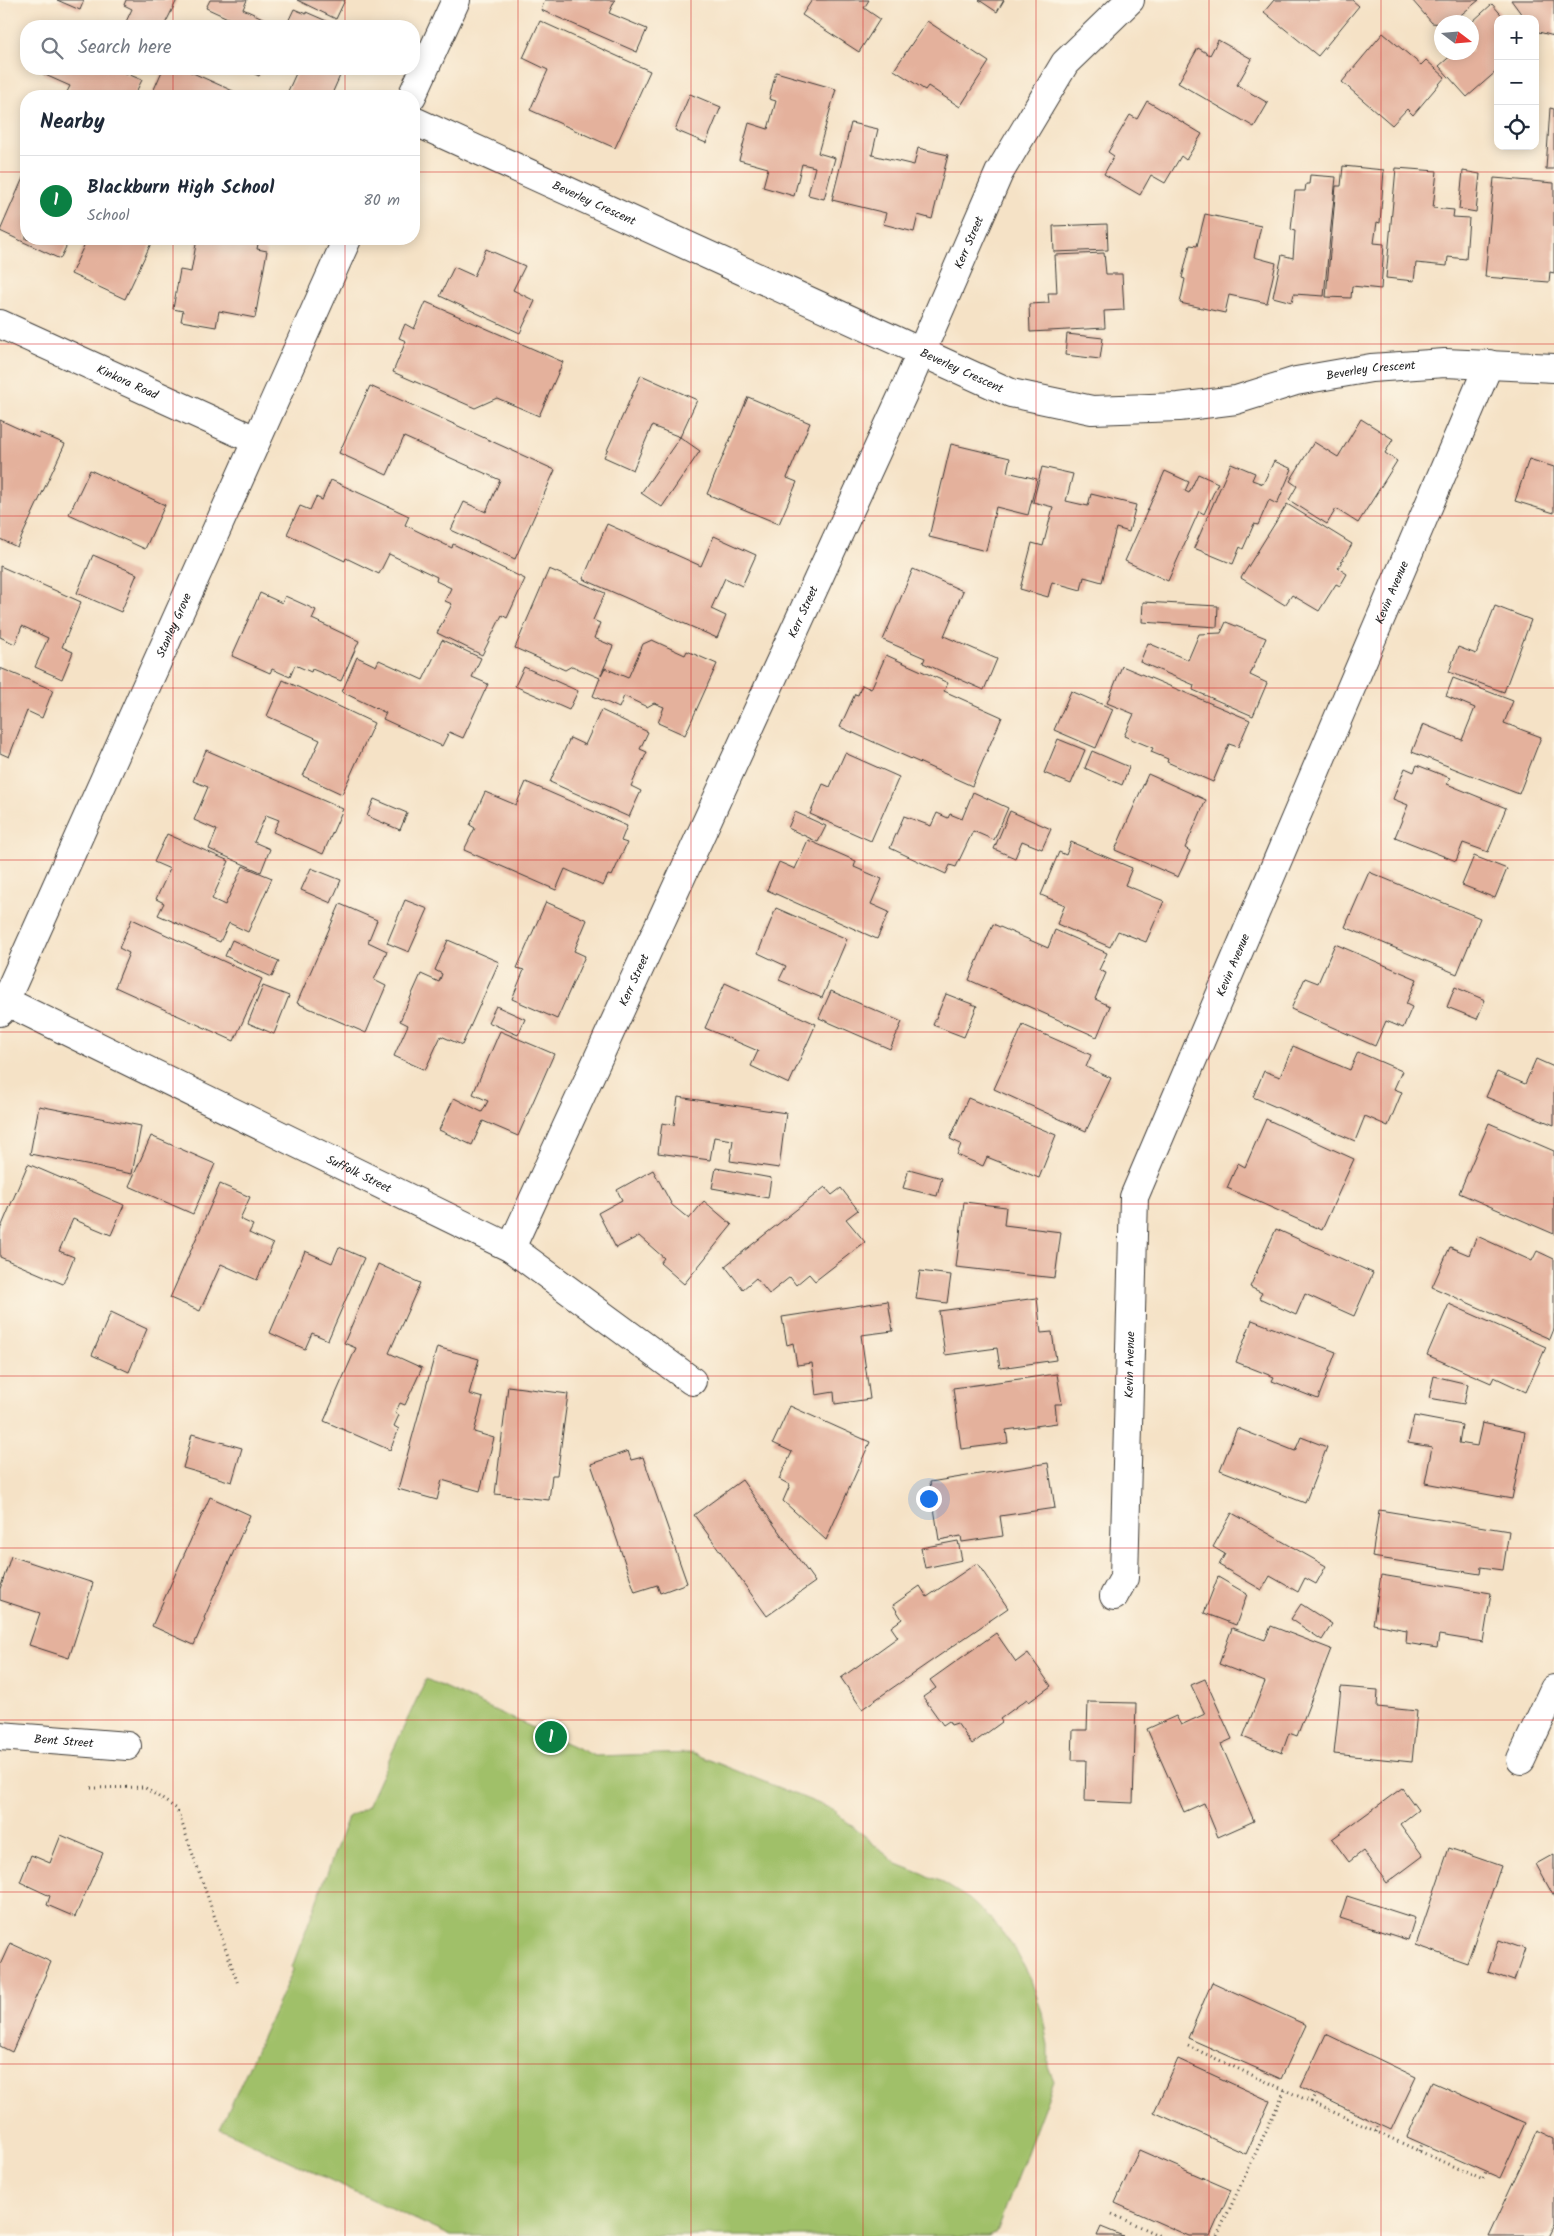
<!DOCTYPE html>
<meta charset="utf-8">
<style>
body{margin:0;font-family:Kalam,sans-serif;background:#f6f6f7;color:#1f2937}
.controls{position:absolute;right:15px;top:15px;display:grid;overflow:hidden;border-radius:10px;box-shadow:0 2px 12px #0003}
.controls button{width:45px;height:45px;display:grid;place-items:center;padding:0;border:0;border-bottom:1px solid #e0e1e3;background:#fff;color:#1f2937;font:25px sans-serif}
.compass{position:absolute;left:1434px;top:15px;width:45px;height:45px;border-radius:50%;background:#fff;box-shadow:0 2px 12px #0003;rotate:106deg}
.you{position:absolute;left:928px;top:1498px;width:18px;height:18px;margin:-12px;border:4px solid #fff;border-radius:50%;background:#1a73e8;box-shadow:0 0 0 8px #1a73e833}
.badge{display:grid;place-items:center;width:32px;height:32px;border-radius:50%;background:#0b8043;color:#fff;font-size:16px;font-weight:700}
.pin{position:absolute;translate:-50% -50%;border:2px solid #fff;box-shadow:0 1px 5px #0006}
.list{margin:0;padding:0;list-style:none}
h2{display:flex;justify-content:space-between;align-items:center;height:65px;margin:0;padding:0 20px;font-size:21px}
h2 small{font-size:16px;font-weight:400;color:#747a83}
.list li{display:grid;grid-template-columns:32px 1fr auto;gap:15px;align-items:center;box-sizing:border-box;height:90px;padding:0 20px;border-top:1px solid #e0e1e3}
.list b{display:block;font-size:19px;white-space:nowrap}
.list p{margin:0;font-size:16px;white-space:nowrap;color:#747a83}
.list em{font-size:16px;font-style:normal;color:#747a83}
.icon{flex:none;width:28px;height:28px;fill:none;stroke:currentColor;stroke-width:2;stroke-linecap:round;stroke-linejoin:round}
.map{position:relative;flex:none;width:1554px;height:2236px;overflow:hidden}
.search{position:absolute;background:#fff;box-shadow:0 2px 12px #0003;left:20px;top:20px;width:400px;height:55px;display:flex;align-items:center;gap:12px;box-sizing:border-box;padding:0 18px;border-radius:20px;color:#747a83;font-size:19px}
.panel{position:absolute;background:#fff;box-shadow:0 2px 12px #0003;left:20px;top:90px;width:400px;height:155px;border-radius:20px}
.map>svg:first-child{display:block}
.green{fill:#a0c069;stroke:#5e6e42}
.building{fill:#e4b19c}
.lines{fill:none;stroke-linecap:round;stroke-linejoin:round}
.street-casing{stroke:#3d3a36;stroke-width:30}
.path{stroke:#3d3a36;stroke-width:3;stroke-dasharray:1 4;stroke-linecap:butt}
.street{stroke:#fff;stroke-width:28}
.grid{fill:none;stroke:#d62828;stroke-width:1;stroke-opacity:0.55}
.labels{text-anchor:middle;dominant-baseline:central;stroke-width:4;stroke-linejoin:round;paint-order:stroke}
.street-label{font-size:12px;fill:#1c1c1c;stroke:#fcf5e5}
</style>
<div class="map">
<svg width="1554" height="2236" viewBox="0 0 1554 2236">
<rect width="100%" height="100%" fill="#fcf5e5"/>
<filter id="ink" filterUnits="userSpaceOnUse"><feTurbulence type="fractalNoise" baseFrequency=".02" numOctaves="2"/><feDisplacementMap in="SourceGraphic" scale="10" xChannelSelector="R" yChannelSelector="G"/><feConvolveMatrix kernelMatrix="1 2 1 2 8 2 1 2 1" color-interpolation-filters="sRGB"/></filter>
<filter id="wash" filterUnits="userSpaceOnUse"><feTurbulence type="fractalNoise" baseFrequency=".0096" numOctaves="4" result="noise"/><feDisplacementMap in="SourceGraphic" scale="20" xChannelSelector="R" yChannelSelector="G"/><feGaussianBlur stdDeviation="1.12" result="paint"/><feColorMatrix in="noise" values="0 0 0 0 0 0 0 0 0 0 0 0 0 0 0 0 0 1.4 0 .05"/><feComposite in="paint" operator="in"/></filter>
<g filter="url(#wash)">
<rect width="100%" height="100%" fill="#f5e2c6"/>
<path class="green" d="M426,1679L595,1756L692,1753L832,1809L897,1864L940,1881L969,1899L994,1922L1015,1949L1031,1980L1042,2012L1048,2046V2066L1054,2081L997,2232L988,2236H451L220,2129L293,1970L292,1967L348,1817L367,1807Z"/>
<g id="blocks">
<path class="building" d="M57,0H84L80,10Z
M126,0H177L164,26H124L132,9L124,5Z
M210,0H247L243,9L280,26H229L232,20L206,8Z
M297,0H345L336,19Z
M545,0H615L609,13L647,29L637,52L541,10Z
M812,0H869L864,8L880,19L859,52L802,15Z
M979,0H1004L997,12Z
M1274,0H1352L1359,6L1318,56L1264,12Z
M1412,0H1479L1452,22H1442V24L1432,23Z
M1511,0H1554V36L1535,31V19H1525Z
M1492,4L1505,19H1498V70L1467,97L1439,66L1455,52H1472V22Z
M294,9L306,14V12L338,26H286Z
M540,21L650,71L615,148L530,110L548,70L523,58Z
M927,21L989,62L960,107L928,86L925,90L894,70Z
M1383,33L1421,65L1426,60L1445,77L1413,115L1407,109L1392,125L1342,82Z
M1218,40L1252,59L1237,85L1268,103L1254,127L1178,83L1198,48L1210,55Z
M45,69H116L142,80L134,96H65L70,86L43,74Z
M163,69H184L244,96H151Z
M244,69H262L259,76Z
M298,69H343L331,96H299L288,91Z
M776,72L836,89L818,153L835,158L824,199L808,195L815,167L802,164L794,196L763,187L768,168L739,160L749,123L768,129L776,101L769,99Z
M690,94L721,107L706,143L675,130Z
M1147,101L1202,134L1186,160L1181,156L1165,183L1151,175L1140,195L1104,174L1114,156L1108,152L1130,115L1137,119Z
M1550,108L1554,109V169H1546Z
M851,123L878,129L872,155L914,165L918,148L948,155L932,219L918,215L914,232L883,224L886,213L832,200Z
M1343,166L1384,170L1380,223L1377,222L1374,243L1384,244L1381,289L1352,286L1351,298L1326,297L1336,186H1341Z
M1396,168L1437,171L1433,208L1454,210L1453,217L1469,218L1466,259L1448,257L1447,266L1416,263L1414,281L1386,278Z
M26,171V239H70L60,259L0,231Z
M1463,171L1480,174L1476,212L1459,209Z
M1310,175L1336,177L1324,296L1294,294L1292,302L1273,297L1282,255L1293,258L1295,231L1291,230L1295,191H1305L1306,184H1309Z
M1494,178L1554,183V273L1550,272L1549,282L1485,277Z
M1205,214L1261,226L1254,257L1276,263L1267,303L1229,295L1225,313L1180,303L1185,279L1182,278L1190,245L1197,246Z
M1107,224L1108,250L1054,252L1053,226Z
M87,239H153L125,299L71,274Z
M197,239H259L257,249L267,251L255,318L219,311L216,327L181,321L183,311L173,309L180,270L191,272Z
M486,249L525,266L513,290L535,301L520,333L440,296L454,267L474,276Z
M1104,253L1106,274H1122L1124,310L1104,311L1105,328L1030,332L1029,304L1049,303L1048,293H1057L1055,255Z
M426,302L563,362L539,416L497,398L475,408L393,372L406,341L399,338L405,324L414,329Z
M1067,334L1103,338L1100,359L1065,355Z
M641,375L697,400L680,437L652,426L633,470L604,457Z
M370,386L555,470L515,559L451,530L464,502L486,512L500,480L404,437L387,475L339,453Z
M748,397L810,423L787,478L797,482L779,524L707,494Z
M1361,419L1393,439L1385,453L1397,461L1358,523L1336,509L1327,524L1289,500L1297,486L1290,481L1314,442L1338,457Z
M0,420L39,438L40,433L65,444L17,547L0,539Z
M680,437L700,451L662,507L641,493Z
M951,444L1010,458L1007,472L1037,479L1028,515L996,507L986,551L929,537Z
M1529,459L1554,467V513L1515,501Z
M1274,461L1292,469L1277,504L1269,500L1258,525L1254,524L1243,549L1240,547L1233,564L1194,548L1231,463L1255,473L1252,480L1263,484Z
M1042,467L1073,474L1066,501L1088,506L1091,494L1136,505L1129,532L1116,528L1102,582L1084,577L1081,590L1052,582L1048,597L1020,589L1032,543L1043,546L1053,507L1033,502Z
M90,470L165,505L145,549L69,514Z
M1165,471L1189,482L1185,491L1189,493L1198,474L1218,483L1204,514L1199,511L1168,581L1125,561Z
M331,480L409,516L405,525L452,548L453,544L525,579L507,618L502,615L482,655L437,633L452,604L445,601L451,588L436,581L437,577L389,554L379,574L346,558L345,561L287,534L300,506L310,510L316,497L322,500Z
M1287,504L1352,544L1338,568L1347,574L1340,586L1336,584L1319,611L1292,595L1285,605L1241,578Z
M607,524L701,566L714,536L756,555L742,586L725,578L711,609L726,616L717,638L583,579Z
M93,555L137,574L121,612L77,593Z
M0,566L81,602L62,647L73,652L62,679L35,667L48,638L22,626L15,644L0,637Z
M549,569L605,593L593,620L600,623L594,638L613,646L601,675L605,668L628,678L643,644L652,640L685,655L687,651L717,664L685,735L658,723L664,707L654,703L647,707L624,696L619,708L593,696L600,678L572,666L565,670L515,648Z
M913,569L963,591L944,636L997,659L984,690L923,663L925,658L883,640Z
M260,593L282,603L285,596L316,610L312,619L359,641L341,681L312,669L311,672L295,665L290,677L272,669L270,673L232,656Z
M1143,602L1218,606L1217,627L1142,622Z
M1495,606L1531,620L1504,692L1449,672L1458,647L1476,654Z
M1226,622L1266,638L1250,675L1267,683L1253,716L1193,690L1194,685L1140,662L1148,643L1188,660L1199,634L1221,633Z
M442,640L481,658L472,677L488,684L463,738L449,732L442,746L383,719L386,713L342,692L357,657L376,666L379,660L423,680Z
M886,655L948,683L944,691L1002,717L972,786L840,727L855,694L858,695L862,685L871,689Z
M1122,666L1250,720L1238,747L1229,744L1213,782L1167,762L1168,759L1151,752L1153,748L1124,736L1134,714L1107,703Z
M524,667L578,691L569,710L515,686Z
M0,668L53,690L42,718L27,711L9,757L0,753Z
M1453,678L1513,701L1504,723L1541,737L1519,794L1412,752L1423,724L1462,740L1475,708L1446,696Z
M283,680L374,723L342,794L303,776L320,740L267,716Z
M1071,691L1113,709L1096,748L1054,730Z
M601,710L648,732L640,749L647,752L631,786L641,791L629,817L550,782L570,738L585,745Z
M1058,739L1085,750L1071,784L1044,773Z
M206,750L343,809L323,854L273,832L279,820L266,815L254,842L270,849L261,872L209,849L217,830L194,820L208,787L193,781Z
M1092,751L1129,767L1122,785L1085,768Z
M845,753L899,777L871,841L810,814L823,784L830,787Z
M1417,765L1450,778L1447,784L1506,808L1488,852L1463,843L1456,861L1395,837L1408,805L1393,799L1405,768L1414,772Z
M1148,774L1206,800L1185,848L1190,851L1178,877L1115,850Z
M526,782L627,826L621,841L627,843L612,876L608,875L603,886L565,869L556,890L464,850L475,828L470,825L485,792L516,805Z
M973,792L1008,808L994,840L973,831L956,867L950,865L946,874L890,848L904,816L931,826L937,813L948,818L950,814L962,819Z
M374,799L407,813L400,830L367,816Z
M1010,811L1051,829L1042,849L1022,841L1015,858L994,849Z
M795,812L826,826L818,842L788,828Z
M167,834L229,861L212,899L225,905L243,866L272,878L248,932L229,923L220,942L158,915L164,903L156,899L170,869L154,862Z
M808,840L856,861L854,867L882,879L871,904L889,912L877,939L767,890L779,862L795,869Z
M1071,842L1132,868L1125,885L1164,901L1146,942L1118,931L1110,947L1057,924L1065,905L1041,895L1059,852L1066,855Z
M1474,856L1507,869L1495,898L1462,885Z
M311,868L341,880L331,903L301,890Z
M1369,872L1480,918L1457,974L1345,927Z
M405,900L428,909L409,952L387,943Z
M546,902L587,920L574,951L585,956L557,1019L512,999L524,970L517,968Z
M340,904L377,920L368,942L387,951L374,980L386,986L366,1033L297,1003Z
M776,908L847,939L822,998L779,980L786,966L758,953Z
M132,919L262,979L234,1041L115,987L129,953L119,948Z
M993,924L1048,948L1055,930L1107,953L1099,970L1106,973L1095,999L1110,1006L1097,1037L969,980Z
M232,940L279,961L272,977L225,956Z
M448,940L499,962L462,1045L441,1036L425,1070L394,1056L408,1025L400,1021L421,974L439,982L442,974L435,970Z
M1335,944L1417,979L1406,1004L1412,1007L1403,1028L1386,1021L1375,1046L1291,1009L1305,978L1318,983Z
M725,983L816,1024L789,1084L751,1066L758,1051L705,1028Z
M263,986L289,996L274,1034L248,1023Z
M1455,987L1485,1000L1477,1019L1447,1007Z
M831,991L902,1022L890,1049L819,1018Z
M946,994L977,1006L964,1037L933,1025Z
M496,1006L525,1019L518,1035L488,1022Z
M1023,1025L1091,1055L1086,1067L1111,1078L1086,1131L994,1089Z
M500,1031L554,1054L518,1136L483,1121L472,1145L439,1130L454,1098L482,1112L488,1101L473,1094Z
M1293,1046L1350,1070L1358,1052L1402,1071L1394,1089L1402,1092L1388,1126L1365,1116L1355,1141L1253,1097L1264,1071L1280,1077Z
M1536,1059L1554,1067V1125L1486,1097L1497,1072L1525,1084Z
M678,1097L786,1113L779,1168L730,1161L733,1140L714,1137L710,1160L658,1153L662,1123L674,1125Z
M968,1098L1056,1135L1039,1178L987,1157L983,1166L957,1155L961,1144L950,1139Z
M39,1106L141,1126L132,1174L30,1154Z
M1266,1119L1354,1159L1322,1230L1227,1188L1238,1163L1245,1167Z
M1489,1123L1554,1151V1234L1459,1193Z
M151,1136L215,1164L193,1214L129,1186Z
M28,1164L124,1205L111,1235L73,1219L59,1251L74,1257L63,1284L0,1257V1230Z
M716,1168L771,1178L768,1198L712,1188Z
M909,1169L942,1178L937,1196L903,1188Z
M653,1170L672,1205L689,1219L704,1201L732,1225L684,1284L660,1263L664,1258L639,1236L616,1248L598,1213L622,1200L617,1190Z
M220,1184L250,1197L240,1219L253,1225L249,1233L273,1244L257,1280L221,1264L200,1311L170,1298Z
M825,1187L832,1195L841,1188L858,1210L846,1219L865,1242L815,1281L809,1274L796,1285L790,1277L769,1294L756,1278L743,1289L725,1266Z
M964,1202L1006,1207L1004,1225L1061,1232L1055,1278L956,1267Z
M1276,1229L1373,1273L1354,1316L1305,1294L1296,1315L1259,1298L1262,1293L1250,1287Z
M1477,1236L1532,1261L1537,1251L1554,1259V1329L1550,1339L1432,1287L1450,1247L1469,1255Z
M339,1247L364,1258L328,1340L312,1333L305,1349L270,1333L305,1251L332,1263Z
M378,1264L420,1283L389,1353L422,1368L405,1405L400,1403L395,1413L399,1415L394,1426L399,1429L390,1450L324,1421L356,1348L344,1343Z
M920,1271L951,1275L947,1303L916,1299Z
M1037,1298L1041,1333L1052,1332L1056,1360L1000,1368L997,1348L945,1355L939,1311Z
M888,1301L893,1331L861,1335L870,1399L835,1404L834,1392L816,1395L812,1363L797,1365L793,1343L787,1345L782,1317Z
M1449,1304L1546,1347L1526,1392L1494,1377L1491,1383L1427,1355Z
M111,1312L147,1329L129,1372L92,1355Z
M1252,1320L1336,1352L1318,1399L1272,1381L1274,1377L1236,1362Z
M437,1347L479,1359L469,1394L483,1398L474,1432L494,1438L480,1491L442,1480L437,1500L398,1489Z
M1057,1374L1062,1404H1055L1057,1423L1006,1430L1008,1443L961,1449L953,1388Z
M1434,1376L1468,1384L1464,1404L1429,1398Z
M508,1386L568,1394L557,1475H552L549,1500L495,1494Z
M790,1406L870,1442L826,1540L783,1501L790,1485L779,1479L792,1452L773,1443Z
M1414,1416L1462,1425L1459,1443L1477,1446L1482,1423L1525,1432L1512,1499L1425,1483L1432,1447L1408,1443Z
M1237,1428L1295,1451L1301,1437L1327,1447L1305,1503L1220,1470Z
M192,1434L242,1448L232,1482L183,1468Z
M628,1451L631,1460L643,1457L687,1583L660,1593L657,1585L635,1592L591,1464Z
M1048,1463L1055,1508L1000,1516L1003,1536L962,1542L961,1536L939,1540L930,1482Z
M742,1480L815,1582L767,1616L694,1515Z
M210,1497L250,1515L204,1618L205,1619L194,1645L152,1626Z
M1379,1510L1509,1531L1503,1570L1481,1567L1480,1574L1372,1557Z
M1232,1513L1326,1566L1316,1584L1305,1578L1298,1592L1270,1576L1262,1590L1219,1565L1225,1554L1213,1547Z
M958,1541L962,1560L925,1568L921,1548Z
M11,1556L93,1583L69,1658L29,1645L40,1613L0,1600V1589Z
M977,1563L1008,1608L862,1709L841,1678L898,1637L891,1627L902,1619L893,1605L920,1586L927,1597Z
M1381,1575L1491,1593L1483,1642L1439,1635L1437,1648L1406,1643L1407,1630L1373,1624Z
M1218,1577L1247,1594L1236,1625L1204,1613Z
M1301,1604L1332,1624L1322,1640L1291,1619Z
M1271,1626L1331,1649L1297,1736L1289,1733L1282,1753L1243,1737L1265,1682L1219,1664L1232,1628L1265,1640Z
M996,1633L1016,1662L1028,1653L1051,1686L1029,1702L1027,1699L1000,1719L1002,1722L972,1744L957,1723L951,1725L949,1721L943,1725L923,1697L936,1688L930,1680Z
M1205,1679L1232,1739L1221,1744L1254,1821L1218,1837L1204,1803L1184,1812L1147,1729L1176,1716L1181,1725L1205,1714L1191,1685Z
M1341,1687L1378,1690L1377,1707L1417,1711L1412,1762L1334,1754Z
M1088,1702L1136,1703L1133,1803L1085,1801L1086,1760H1072L1073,1730H1087Z
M1402,1788L1418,1810L1400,1824L1423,1856L1387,1883L1363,1851L1349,1862L1332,1839Z
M61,1835L103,1853L75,1917L47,1905L50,1896L20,1882L31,1855L50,1863Z
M1449,1848L1501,1866L1467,1963L1416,1945Z
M1554,1854V1897L1536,1864Z
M1347,1896L1415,1918L1408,1940L1340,1918Z
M1499,1940L1525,1949L1514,1981L1488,1972Z
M10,1943L51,1962L12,2052L0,2046V1965Z
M1212,1982L1306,2025L1281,2079L1188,2038Z
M1326,2034L1416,2077L1391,2130L1301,2087Z
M1178,2059L1270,2101L1246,2154L1154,2112Z
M1432,2082L1525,2123L1500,2178L1407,2137Z
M1537,2131L1554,2139V2224L1548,2236H1488Z
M1139,2150L1231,2190L1210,2236H1189L1115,2203Z
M1101,2227L1123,2236H1097Z"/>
</g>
</g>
<g filter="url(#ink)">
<use href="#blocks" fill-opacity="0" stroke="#3d3a36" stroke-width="1"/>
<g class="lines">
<g class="street-casing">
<g id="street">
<path d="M412,96L456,0"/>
<path id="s1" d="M414,121L1011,393L1092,410L1179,407L1236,400L1296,381L1371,368L1445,363L1554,368"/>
<path id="s2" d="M0,324L255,440"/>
<path id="s3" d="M5,1001L511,1248L692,1381"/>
<path id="s4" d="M0,1012L347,239"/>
<path id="s5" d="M511,1248L903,394L999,173L1065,63L1130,0"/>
<path id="s6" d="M1114,1596L1124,1578L1134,1197L1489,364"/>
<path id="s7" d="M0,1736L127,1746"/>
<path d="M1521,1760L1554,1689"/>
</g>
</g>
<path class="path" d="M91,1788L144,1787L177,1809L238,1984
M1188,2046L1483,2180L1486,2172
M1311,2102L1315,2094
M1376,2132L1379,2124
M1419,2151L1422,2144
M1112,2214L1160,2236
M1217,2236L1285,2090"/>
<use href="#street" class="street"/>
</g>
</g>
<path class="grid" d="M173,0V26M345,0V26M518,0V2236M691,0V2236M863,0V2236M1036,0V2236M1209,0V2236M1381,0V2236M173,69V96M345,69V96M0,172H26M414,172H1554M173,239V2236M345,239V2236M0,344H1554M0,516H1554M0,688H1554M0,860H1554M0,1032H1554M0,1204H1554M0,1376H1554M0,1548H1554M0,1720H1554M0,1892H1554M0,2064H1554"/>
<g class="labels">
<g class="street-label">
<text stroke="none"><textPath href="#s1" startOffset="198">Beverley Crescent</textPath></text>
<text stroke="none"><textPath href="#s5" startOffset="1105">Kerr Street</textPath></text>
<text stroke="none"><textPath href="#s1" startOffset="602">Beverley Crescent</textPath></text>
<text stroke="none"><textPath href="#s1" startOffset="1022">Beverley Crescent</textPath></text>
<text stroke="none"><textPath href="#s2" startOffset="140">Kinkora Road</textPath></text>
<text stroke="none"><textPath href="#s6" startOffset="1059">Kevin Avenue</textPath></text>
<text stroke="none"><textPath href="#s5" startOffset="700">Kerr Street</textPath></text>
<text stroke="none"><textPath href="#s4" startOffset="424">Stanley Grove</textPath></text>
<text stroke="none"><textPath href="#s6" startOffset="654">Kevin Avenue</textPath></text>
<text stroke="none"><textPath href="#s5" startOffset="295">Kerr Street</textPath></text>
<text stroke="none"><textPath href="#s3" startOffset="394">Suffolk Street</textPath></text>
<text stroke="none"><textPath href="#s6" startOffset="234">Kevin Avenue</textPath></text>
<text stroke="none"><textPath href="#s7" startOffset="64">Bent Street</textPath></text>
</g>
</g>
</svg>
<div class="controls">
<button>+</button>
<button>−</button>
<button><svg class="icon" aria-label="locate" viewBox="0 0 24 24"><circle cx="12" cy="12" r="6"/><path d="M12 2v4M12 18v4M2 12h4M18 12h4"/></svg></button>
</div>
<svg class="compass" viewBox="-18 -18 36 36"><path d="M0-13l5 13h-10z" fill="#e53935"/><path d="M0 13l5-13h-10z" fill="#747a83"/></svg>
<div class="you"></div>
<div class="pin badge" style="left:551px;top:1737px">1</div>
<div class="search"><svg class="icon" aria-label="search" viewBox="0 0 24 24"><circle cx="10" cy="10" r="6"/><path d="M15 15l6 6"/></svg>Search here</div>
<section class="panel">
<h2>Nearby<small></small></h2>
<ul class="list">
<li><span class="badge">1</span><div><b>Blackburn High School</b><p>School</p></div><em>80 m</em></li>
</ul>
</section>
</div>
